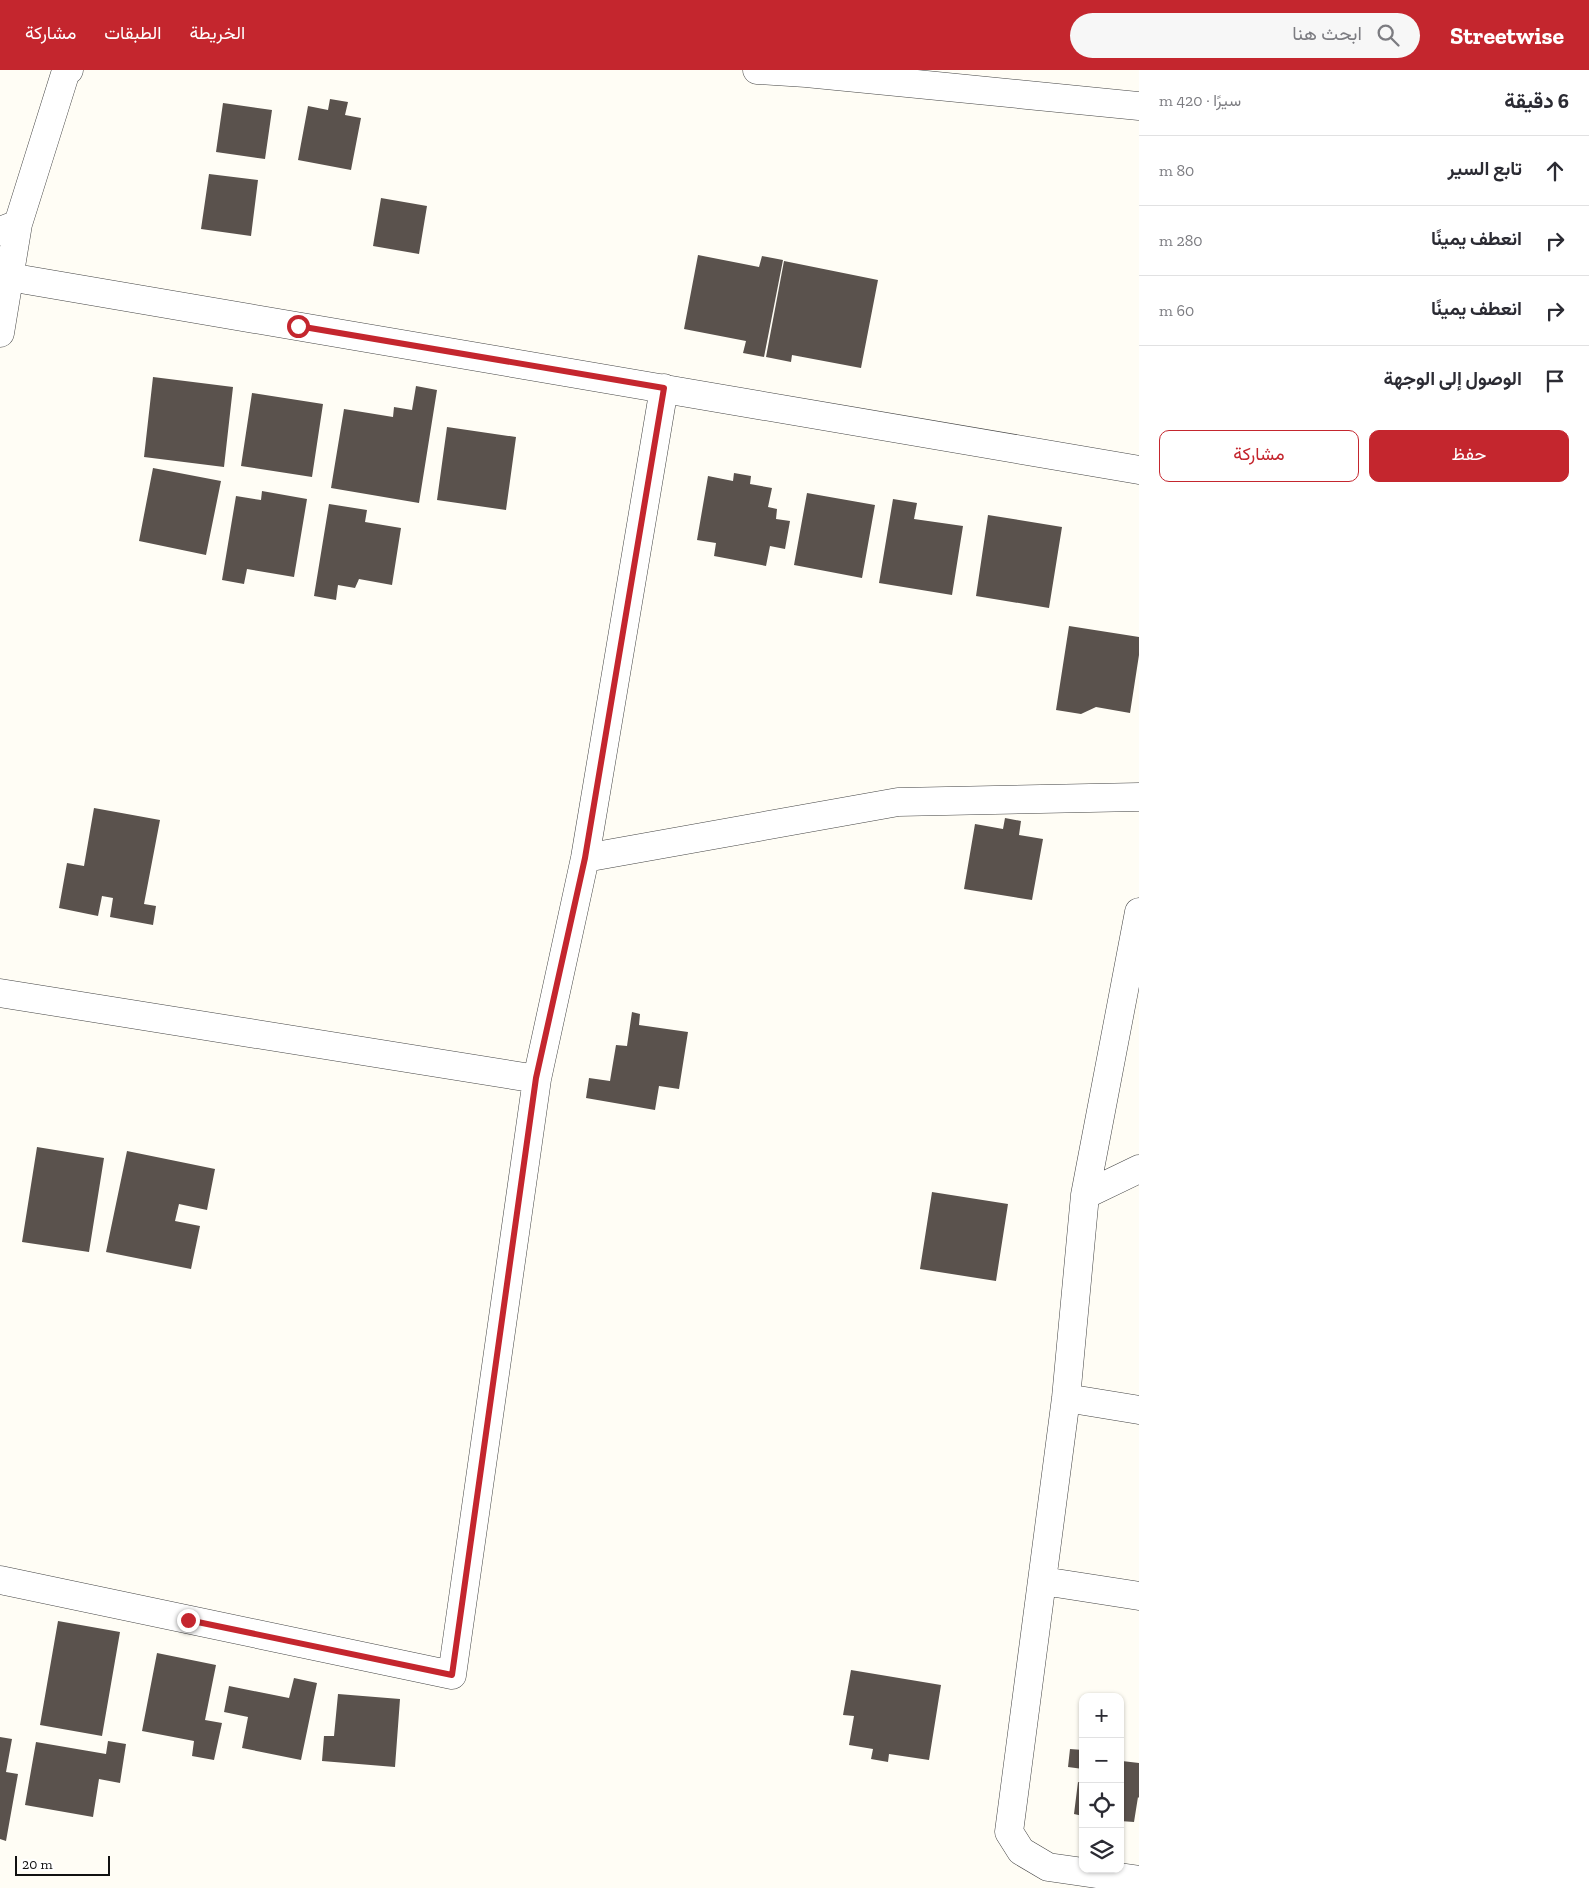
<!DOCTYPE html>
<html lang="ar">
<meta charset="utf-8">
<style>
body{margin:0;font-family:"Zilla Slab",Vazirmatn,serif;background:#f7f7f7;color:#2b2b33;direction:rtl}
.controls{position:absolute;right:15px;bottom:15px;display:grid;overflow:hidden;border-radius:10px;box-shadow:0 1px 4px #0004}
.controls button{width:45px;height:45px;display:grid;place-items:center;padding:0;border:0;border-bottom:1px solid #e1e1e2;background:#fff;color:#2b2b33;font:25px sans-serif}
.scale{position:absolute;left:15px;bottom:12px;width:95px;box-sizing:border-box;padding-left:5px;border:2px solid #111;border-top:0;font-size:14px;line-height:18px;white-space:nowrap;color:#111;-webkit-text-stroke:4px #fff;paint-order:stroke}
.stop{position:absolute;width:15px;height:15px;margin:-11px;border:4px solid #c4262e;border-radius:50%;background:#fff}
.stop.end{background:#c4262e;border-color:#fff;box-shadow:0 1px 5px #0008}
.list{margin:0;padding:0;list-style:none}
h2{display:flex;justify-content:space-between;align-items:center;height:65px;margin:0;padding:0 20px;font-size:21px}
h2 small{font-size:16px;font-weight:400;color:#7c7c81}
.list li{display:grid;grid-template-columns:32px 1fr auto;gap:15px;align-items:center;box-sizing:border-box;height:70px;padding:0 20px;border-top:1px solid #e1e1e2}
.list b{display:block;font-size:19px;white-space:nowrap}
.list em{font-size:16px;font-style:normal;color:#7c7c81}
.actions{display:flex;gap:10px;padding:15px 20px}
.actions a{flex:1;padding:11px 0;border:1px solid #c4262e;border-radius:10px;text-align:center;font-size:18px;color:#c4262e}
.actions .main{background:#c4262e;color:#fff}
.icon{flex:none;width:28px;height:28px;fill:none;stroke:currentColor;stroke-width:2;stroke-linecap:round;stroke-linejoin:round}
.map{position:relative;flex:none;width:1139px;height:1818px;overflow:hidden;direction:ltr}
header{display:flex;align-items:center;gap:30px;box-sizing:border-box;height:70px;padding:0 25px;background:#c4262e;color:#fff}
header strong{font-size:24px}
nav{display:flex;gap:28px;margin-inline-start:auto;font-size:18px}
.search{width:350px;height:45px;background:#f7f7f7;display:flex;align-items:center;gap:12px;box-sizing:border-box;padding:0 18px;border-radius:28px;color:#7c7c81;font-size:19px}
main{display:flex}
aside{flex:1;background:#fff}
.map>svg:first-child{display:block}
.building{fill:#5a524d}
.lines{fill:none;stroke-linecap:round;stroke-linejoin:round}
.street-casing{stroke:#444;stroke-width:29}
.street{stroke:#fff;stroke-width:28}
.route{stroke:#c4262e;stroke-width:6}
</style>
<header>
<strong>Streetwise</strong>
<div class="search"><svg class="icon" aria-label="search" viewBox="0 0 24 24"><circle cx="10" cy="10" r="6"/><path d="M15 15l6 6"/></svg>ابحث هنا</div>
<nav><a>الخريطة</a><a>الطبقات</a><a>مشاركة</a></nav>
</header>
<main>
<aside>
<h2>6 دقيقة<small>سيرًا · 420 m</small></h2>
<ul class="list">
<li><svg class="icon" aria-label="ahead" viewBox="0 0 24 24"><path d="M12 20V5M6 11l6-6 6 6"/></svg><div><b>تابع السير</b></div><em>80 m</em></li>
<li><svg class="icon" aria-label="right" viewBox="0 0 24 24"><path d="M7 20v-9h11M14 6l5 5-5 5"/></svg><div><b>انعطف يمينًا</b></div><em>280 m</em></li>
<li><svg class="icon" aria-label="right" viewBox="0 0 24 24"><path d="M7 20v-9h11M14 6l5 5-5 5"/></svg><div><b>انعطف يمينًا</b></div><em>60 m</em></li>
<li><svg class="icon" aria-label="arrive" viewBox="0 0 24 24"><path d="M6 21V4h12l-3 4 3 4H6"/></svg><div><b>الوصول إلى الوجهة</b></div></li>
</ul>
<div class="actions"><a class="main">حفظ</a><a>مشاركة</a></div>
</aside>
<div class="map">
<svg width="1139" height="1818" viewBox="0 0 1139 1818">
<rect width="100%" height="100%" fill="#fffdf5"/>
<path class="building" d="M330,29L348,32L345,45L361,48L351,100L298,90L308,36L328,40Z
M223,33L272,40L265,89L216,82Z
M209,104L258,110L251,166L201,159Z
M381,128L427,136L419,184L373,176Z
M698,185L759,197L762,186L783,190L764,287L743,283L746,271L684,259Z
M784,191L878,210L861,298L792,285L791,292L766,287Z
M153,307L233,317L224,397L144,387Z
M416,316L437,320L419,433L331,418L344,339L393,347L394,337L412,340Z
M252,323L323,334L312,407L241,396Z
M447,357L516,367L506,440L437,430Z
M153,398L221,411L206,485L139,471Z
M734,403L751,406L750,414L772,418L768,437L777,439L776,449L790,451L785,479L770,476L766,496L714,486L716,473L697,470L708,406L733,411Z
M262,421L307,429L294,507L247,499L244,514L222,510L236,426L261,430Z
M807,423L875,435L862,508L794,495Z
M893,429L917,433L914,449L963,456L952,525L879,513Z
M329,434L367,440L365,452L401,458L392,515L359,509L355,518L338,515L336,530L314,526Z
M988,445L1062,457L1049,538L976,526Z
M1069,556L1139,567V585L1130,643L1096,637L1081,644L1056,640Z
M94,738L160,750L144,834L156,836L153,855L110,847L113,828L102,826L98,846L59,838L67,793L84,796Z
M1005,748L1021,751L1019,765L1043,769L1032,830L964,819L975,754L1003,759Z
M632,942L640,944L639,955L688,962L679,1019L659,1016L655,1040L586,1028L589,1008L610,1011L616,975L627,976Z
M37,1077L104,1088L89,1182L22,1172Z
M127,1081L215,1099L207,1140L179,1134L175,1151L200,1156L191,1199L106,1182Z
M932,1122L1008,1134L996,1211L920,1199Z
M58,1551L120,1562L102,1666L40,1655Z
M157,1583L216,1595L205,1650L222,1653L214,1690L192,1686L194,1671L142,1661Z
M851,1600L941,1615L929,1690L889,1684L888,1692L871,1689L873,1679L849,1675L854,1646L843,1645Z
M294,1608L317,1613L301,1690L242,1678L248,1647L224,1642L229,1616L289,1628Z
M338,1624L400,1629L395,1697L322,1691L324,1666H334Z
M0,1667L12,1669L6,1702L18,1704L6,1771L0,1769Z
M108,1671L126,1674L120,1713L99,1709L93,1747L25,1735L36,1672L106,1684Z
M1120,1676H1124L1122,1691L1139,1693V1728L1138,1727L1134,1752L1120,1751Z
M1070,1679L1083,1680V1699L1068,1697Z
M1078,1712L1083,1713V1746L1074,1744Z"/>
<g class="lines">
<g class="street-casing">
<path id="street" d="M757,0L806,3L1139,36
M0,161L18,154L66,1L69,0
M9,207L1139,400
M0,263L18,154
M585,788L898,732L1139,727
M1139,842L1085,1125L1066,1328L1009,1762L1021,1781L1048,1797L1139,1810
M0,923L537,1009
M1085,1125L1139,1099
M1066,1328L1139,1340
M0,1510L452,1605L537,1009L585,788L664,318
M1043,1511L1139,1526"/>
</g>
<use href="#street" class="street"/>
</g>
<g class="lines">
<path class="route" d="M188,1550L452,1605L536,1008L585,788L664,318L298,256"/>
</g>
</svg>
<div class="controls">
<button>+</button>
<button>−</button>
<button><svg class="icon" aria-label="locate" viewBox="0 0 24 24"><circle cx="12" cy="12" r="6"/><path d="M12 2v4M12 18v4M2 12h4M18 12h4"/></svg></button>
<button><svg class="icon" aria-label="layers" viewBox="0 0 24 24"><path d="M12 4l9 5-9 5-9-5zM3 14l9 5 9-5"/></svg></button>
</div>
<div class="scale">20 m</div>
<div class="stop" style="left:298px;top:256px"></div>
<div class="stop end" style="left:188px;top:1550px"></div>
</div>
</main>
